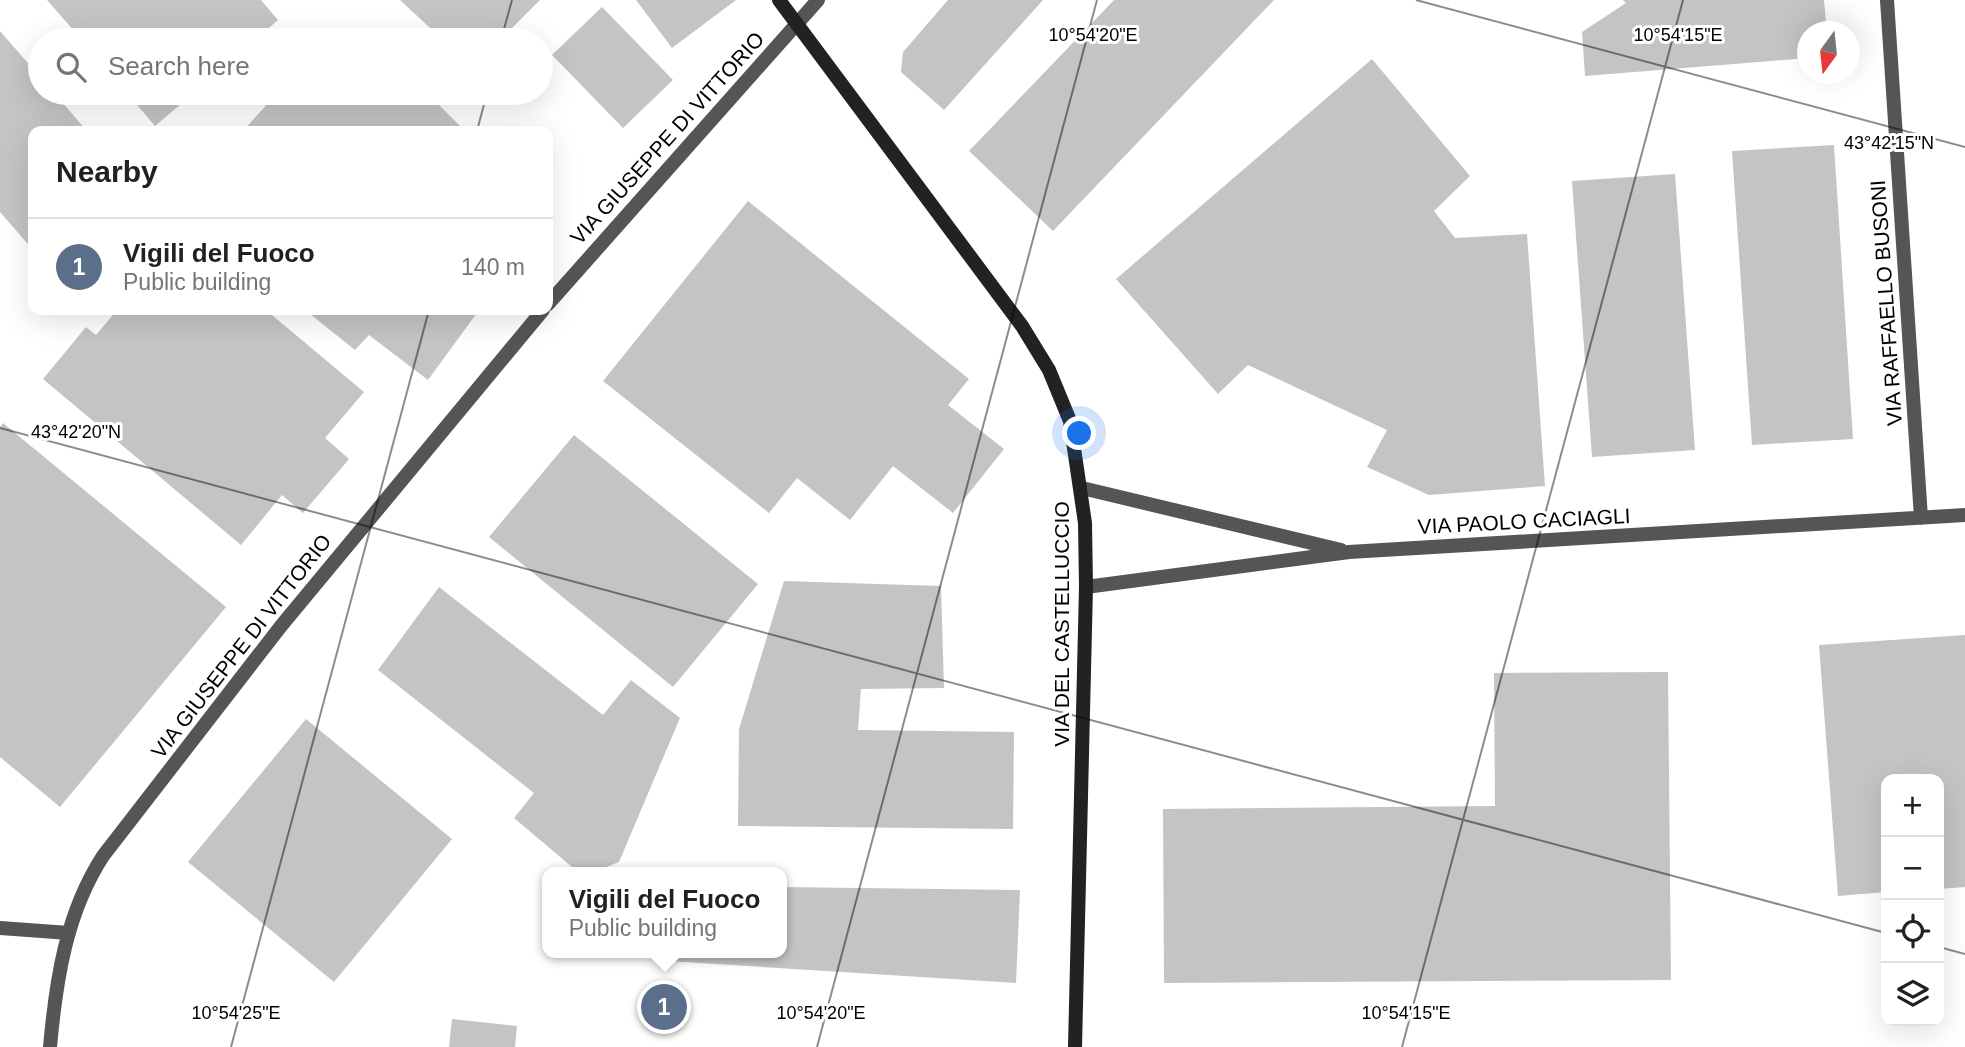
<!DOCTYPE html>
<meta charset="utf-8">
<style>
body{margin:0;font-family:Helvetica,sans-serif;background:#f6f6f6;color:#202124}
.controls{position:absolute;right:21px;bottom:21px;display:grid;overflow:hidden;border-radius:14px;box-shadow:0 7px 28px #0002}
.controls button{width:63px;height:63px;display:grid;place-items:center;padding:0;border:0;border-bottom:2px solid #e0e0e0;background:#fff;color:#202124;font:35px sans-serif}
.compass{position:absolute;left:1797px;top:21px;width:63px;height:63px;border-radius:50%;background:#fff;box-shadow:0 7px 28px #0002;rotate:195deg}
.you{position:absolute;left:1080px;top:434px;width:24px;height:24px;margin:-18px;border:5px solid #fff;border-radius:50%;background:#1a73e8;box-shadow:0 0 0 10px #1a73e833}
.badge{display:grid;place-items:center;width:46px;height:46px;border-radius:50%;background:#ea580c;color:#fff;font-size:23px;font-weight:700}
.pin{position:absolute;translate:-50% -50%;border:4px solid #fff;box-shadow:0 2px 7px #0006}
.popup{position:absolute;left:542px;top:867px;width:245px;height:91px;box-sizing:border-box;display:grid;place-content:center;border-radius:14px;background:#fff;filter:drop-shadow(0 2px 5px #0005);font-size:23px;white-space:nowrap;color:#757577}
.popup b{font-size:26px;color:#202124}
.popup::after{content:'';position:absolute;left:50%;top:100%;margin-left:-14px;border:14px solid transparent;border-top-color:#fff}
.list{margin:0;padding:0;list-style:none}
h2{display:flex;justify-content:space-between;align-items:center;height:91px;margin:0;padding:0 28px;font-size:30px}
h2 small{font-size:23px;font-weight:400;color:#757577}
.list li{display:grid;grid-template-columns:46px 1fr auto;gap:21px;align-items:center;box-sizing:border-box;height:98px;padding:0 28px;border-top:2px solid #e0e0e0}
.list b{display:block;font-size:26px;white-space:nowrap}
.list p{margin:0;font-size:23px;white-space:nowrap;color:#757577}
.list em{font-size:23px;font-style:normal;color:#757577}
.icon{flex:none;width:38px;height:38px;fill:none;stroke:currentColor;stroke-width:2;stroke-linecap:round;stroke-linejoin:round}
.map{position:relative;flex:none;width:1965px;height:1047px;overflow:hidden}
.search{position:absolute;background:#fff;box-shadow:0 7px 28px #0002;left:28px;top:28px;width:525px;height:77px;display:flex;align-items:center;gap:18px;box-sizing:border-box;padding:0 24px;border-radius:38px;color:#757577;font-size:26px}
.panel{position:absolute;background:#fff;box-shadow:0 7px 28px #0002;left:28px;top:126px;width:525px;height:189px;border-radius:14px}
.map>svg:first-child{display:block}
.building{fill:#c4c4c4}
.lines{fill:none;stroke-linecap:round;stroke-linejoin:round}
.street{stroke:#555;stroke-width:14}
.secondary{stroke:#222;stroke-width:14}
.ticks{fill:none;stroke:#000;stroke-width:2;stroke-opacity:0.45}
.labels{text-anchor:middle;dominant-baseline:central;stroke-width:6;stroke-linejoin:round;paint-order:stroke}
.street-label{font-size:21px;fill:#000;stroke:#fff}
.ticks-label{font-size:18px;text-anchor:middle;fill:#000;stroke:#fff;stroke-width:6;stroke-linejoin:round;paint-order:stroke}
</style>
<div class="map">
<svg width="1965" height="1047" viewBox="0 0 1965 1047">
<rect width="100%" height="100%" fill="#fff"/>
<path class="building" d="M47,0H261L278,20L255,40H82Z
M400,0H540L500,40H443Z
M636,0H736L672,48Z
M948,0H1043L944,110L901,72L903,52Z
M1114,0H1274L1053,231L969,151Z
M1623,0H1824L1827,32H1808V58L1585,76L1582,32L1626,3Z
M602,7L673,80L623,128L552,55Z
M0,31L40,77V93H54L87,131H33V250L0,212Z
M1372,59L1470,176L1434,211L1455,238L1527,234L1545,486L1429,495L1367,467L1387,430L1248,365L1218,394L1116,279Z
M127,93H194L155,126Z
M277,93H427L465,131H243Z
M1834,145L1853,439L1752,445L1732,151Z
M1675,174L1695,450L1592,457L1572,181Z
M748,201L969,379L948,405L1004,449L953,513L893,466L850,520L797,478L769,513L603,381Z
M117,310H266L364,392L325,438L349,459L303,513L282,495L241,545L43,379L86,327L96,335Z
M305,310H479L428,380L369,335L355,350Z
M3,423L226,607L60,807L0,757V427Z
M574,435L758,584L673,687L489,537Z
M784,581L941,586L944,688L861,689L858,730L1014,732L1013,829L738,826L739,729Z
M439,587L603,715L631,680L680,718L619,862L593,872H578L514,818L534,793L378,670Z
M1965,635V887L1939,889V779H1886V892L1838,896L1819,645Z
M1668,672L1671,980L1164,983L1163,809L1495,806L1494,673Z
M306,719L452,839L334,982L188,862Z
M781,887L1020,890L1016,983L652,960L655,953H781Z
M452,1019L517,1026L515,1047H449Z"/>
<g class="lines">
<path class="street" d="M1887,0L1921,518
M548,304L818,0
M1082,488L1341,550
M1086,587L1349,552L1965,515
M0,928L69,933
M50,1047C56,980 66,913 103,856L281,626L543,310"/>
<path class="secondary" d="M779,0L1022,326L1049,370L1070,421L1085,523L1086,587L1075,1047"/>
</g>
<path class="ticks" d="M1416,0L1965,147M501,40L512,0M477,131L487,93M0,428L1886,933M1939,947L1965,954M231,1047L429,310M817,1047L1097,0M1402,1047L1683,0"/>
<g class="labels">
<g class="street-label">
<text transform="translate(667 138) rotate(-48)">VIA GIUSEPPE DI VITTORIO</text>
<text transform="translate(1886 303) rotate(-94)">VIA RAFFAELLO BUSONI</text>
<text transform="translate(1524 521) rotate(-3)">VIA PAOLO CACIAGLI</text>
<text transform="translate(1061 624) rotate(-90)">VIA DEL CASTELLUCCIO</text>
<text transform="translate(241 646) rotate(-52)">VIA GIUSEPPE DI VITTORIO</text>
</g>
</g>
<g class="ticks-label">
<text x="1093" y="41">10°54'20"E</text>
<text x="1678" y="41">10°54'15"E</text>
<text x="1889" y="149">43°42'15"N</text>
<text x="76" y="438">43°42'20"N</text>
<text x="236" y="1019">10°54'25"E</text>
<text x="821" y="1019">10°54'20"E</text>
<text x="1406" y="1019">10°54'15"E</text>
</g>
</svg>
<div class="controls">
<button>+</button>
<button>−</button>
<button><svg class="icon" aria-label="locate" viewBox="0 0 24 24"><circle cx="12" cy="12" r="6"/><path d="M12 2v4M12 18v4M2 12h4M18 12h4"/></svg></button>
<button><svg class="icon" aria-label="layers" viewBox="0 0 24 24"><path d="M12 4l9 5-9 5-9-5zM3 14l9 5 9-5"/></svg></button>
</div>
<svg class="compass" viewBox="-18 -18 36 36"><path d="M0-13l5 13h-10z" fill="#e53935"/><path d="M0 13l5-13h-10z" fill="#757577"/></svg>
<div class="you"></div>
<div class="pin badge" style="left:664px;top:1007px;background:#5c6f8a">1</div>
<div class="popup"><b>Vigili del Fuoco</b>Public building</div>
<div class="search"><svg class="icon" aria-label="search" viewBox="0 0 24 24"><circle cx="10" cy="10" r="6"/><path d="M15 15l6 6"/></svg>Search here</div>
<section class="panel">
<h2>Nearby<small></small></h2>
<ul class="list">
<li><span class="badge" style="background:#5c6f8a">1</span><div><b>Vigili del Fuoco</b><p>Public building</p></div><em>140 m</em></li>
</ul>
</section>
</div>
